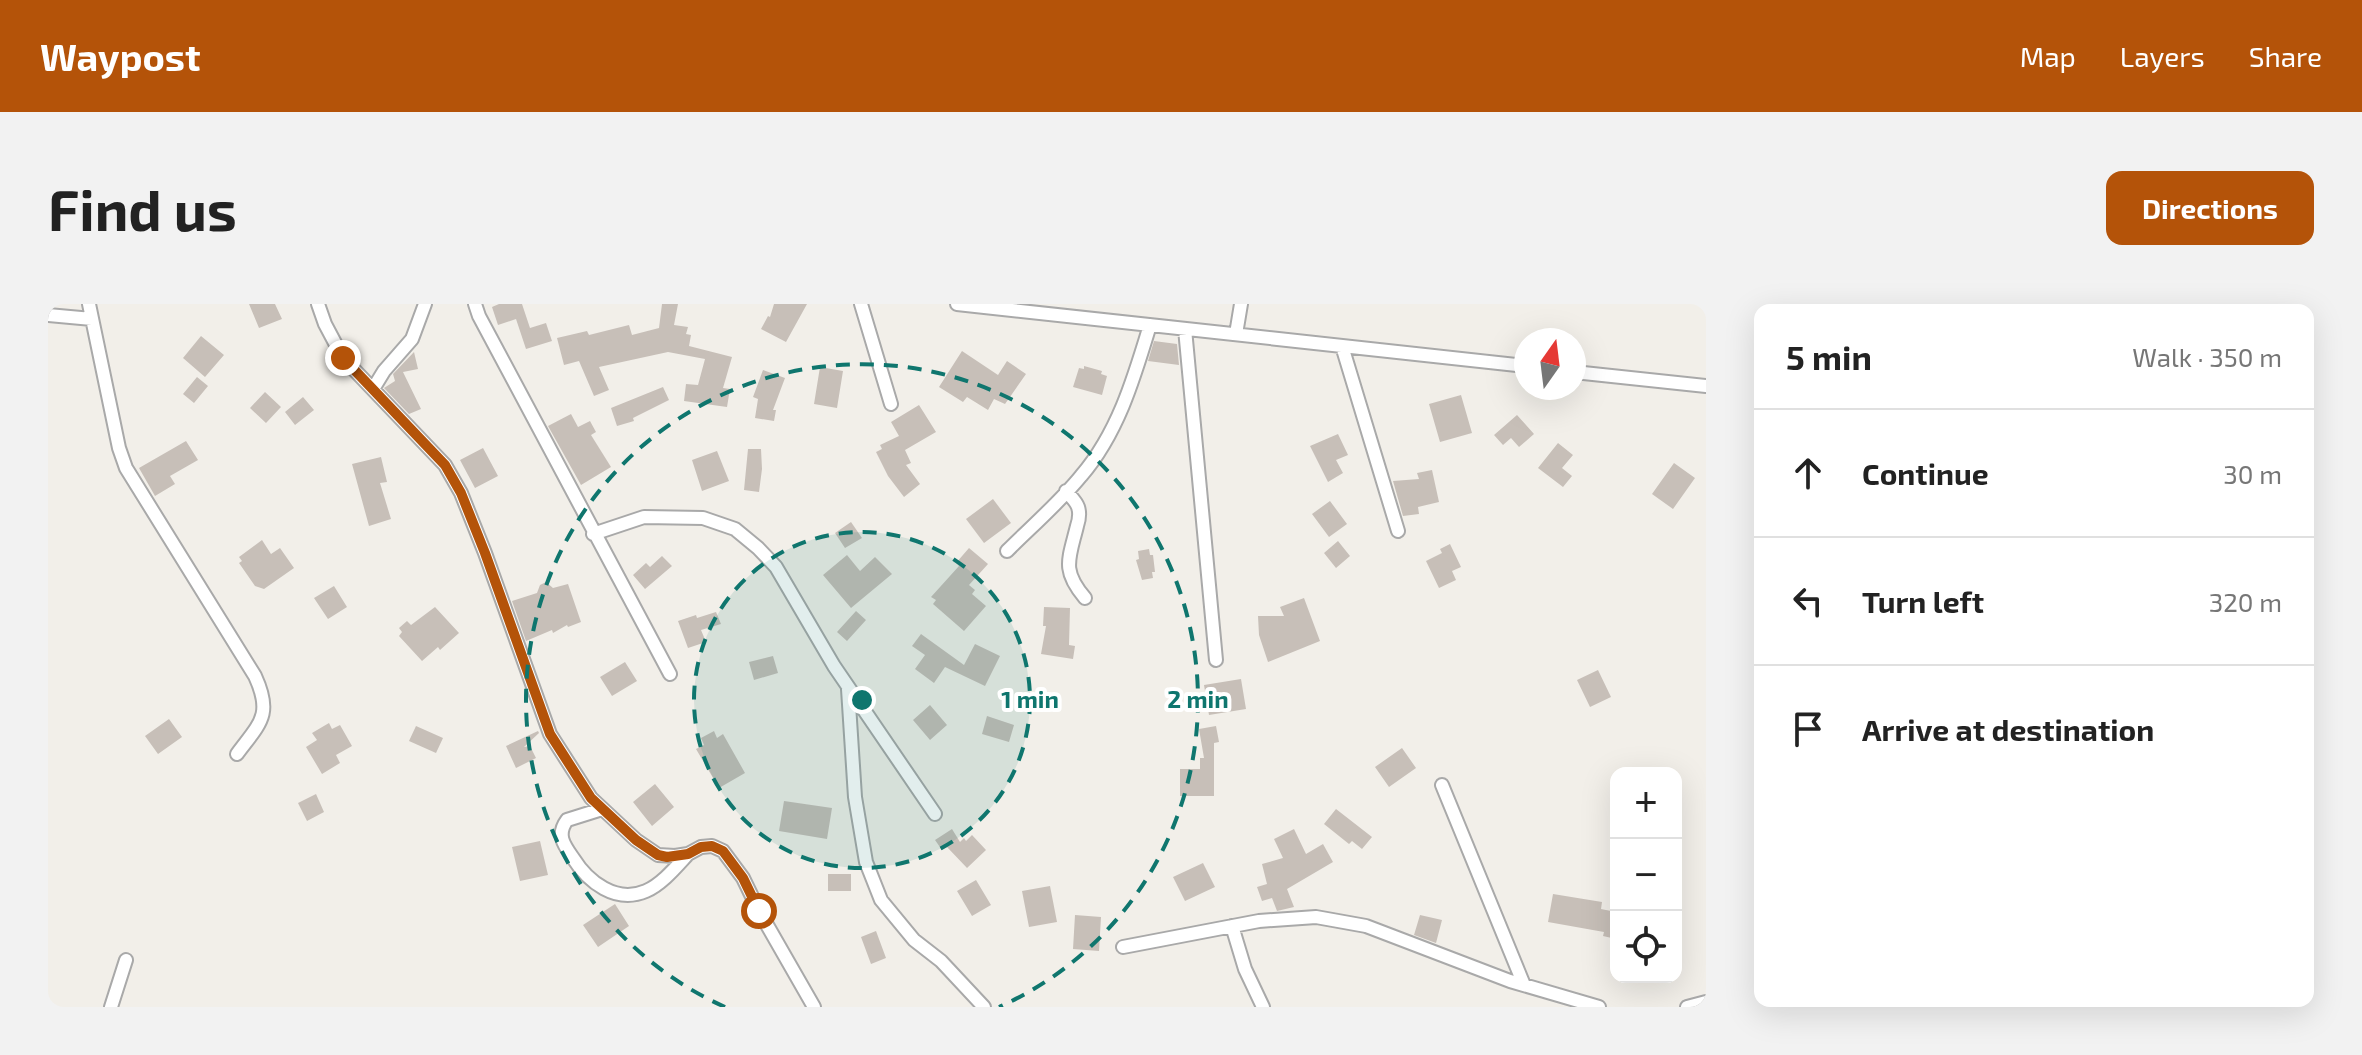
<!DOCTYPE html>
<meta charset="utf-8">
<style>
body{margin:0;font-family:"Exo 2",sans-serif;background:#f2f2f2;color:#222}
.controls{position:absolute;right:24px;bottom:24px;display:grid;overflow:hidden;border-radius:16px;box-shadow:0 8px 32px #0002}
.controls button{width:72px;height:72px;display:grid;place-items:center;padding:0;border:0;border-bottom:2px solid #e0e0e0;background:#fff;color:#222;font:40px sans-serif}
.compass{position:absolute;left:1466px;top:24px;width:72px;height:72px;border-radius:50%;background:#fff;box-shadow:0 8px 32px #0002;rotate:14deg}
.stop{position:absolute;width:24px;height:24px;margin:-18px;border:6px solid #b45309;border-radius:50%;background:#fff}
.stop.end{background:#b45309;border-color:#fff;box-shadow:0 2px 8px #0008}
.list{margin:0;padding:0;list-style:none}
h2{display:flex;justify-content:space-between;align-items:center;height:104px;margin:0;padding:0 32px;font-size:34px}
h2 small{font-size:26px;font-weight:400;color:#767676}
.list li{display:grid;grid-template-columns:52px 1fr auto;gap:24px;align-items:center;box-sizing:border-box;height:128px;padding:0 32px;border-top:2px solid #e0e0e0}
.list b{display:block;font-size:30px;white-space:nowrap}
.list em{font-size:26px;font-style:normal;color:#767676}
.icon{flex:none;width:44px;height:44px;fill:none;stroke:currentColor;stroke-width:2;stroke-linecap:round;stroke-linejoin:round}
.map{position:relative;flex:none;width:1658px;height:703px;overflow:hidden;border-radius:16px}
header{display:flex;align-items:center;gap:48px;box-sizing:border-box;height:112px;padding:0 40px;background:#b45309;color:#fff}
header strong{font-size:38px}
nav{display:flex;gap:44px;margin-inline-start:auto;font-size:28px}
.intro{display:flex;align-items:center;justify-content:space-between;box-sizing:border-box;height:192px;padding:0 48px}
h1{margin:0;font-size:56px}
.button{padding:20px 36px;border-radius:16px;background:#b45309;color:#fff;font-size:28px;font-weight:700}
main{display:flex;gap:48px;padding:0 48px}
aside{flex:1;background:#fff;border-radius:16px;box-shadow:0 8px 32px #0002}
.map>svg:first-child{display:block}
.building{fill:#c7bfb8}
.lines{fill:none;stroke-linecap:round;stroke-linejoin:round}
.minor-casing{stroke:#a9a9a9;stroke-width:16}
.minor{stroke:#fff;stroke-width:12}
.route{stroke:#b45309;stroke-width:10}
.ring{fill:none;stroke:#0f766e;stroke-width:4;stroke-dasharray:14 10}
.centre{fill:#0f766e;stroke:#fff;stroke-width:4}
.ring-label{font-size:24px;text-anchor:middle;font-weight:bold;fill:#0f766e;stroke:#fff;stroke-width:8;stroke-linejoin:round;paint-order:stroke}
</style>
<header>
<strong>Waypost</strong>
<nav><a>Map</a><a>Layers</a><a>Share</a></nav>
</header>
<div class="intro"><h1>Find us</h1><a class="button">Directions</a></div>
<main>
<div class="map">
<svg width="1658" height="703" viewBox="0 0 1658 703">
<rect width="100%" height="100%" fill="#f2efe9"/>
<path class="building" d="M201,0H227L234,15L211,24Z
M451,0H474L482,24L498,19L504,37L478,45L468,15L450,21L444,3Z
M614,0H630L626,21L640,23L638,30L643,31L641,42L684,53L675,84L682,85L679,103L636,97L638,80L650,81L657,55L620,48L551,63L561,86L546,92L531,57L516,61L509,34L539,27L541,31L581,21L584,31L611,24Z
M726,0H759L738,38L713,25L720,12L722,13Z
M153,32L176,51L157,73L135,54Z
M1106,37L1129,40L1131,61L1100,57Z
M914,47L950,71L959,57L978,70L957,100L946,95L940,106L919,93L915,98L891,83Z
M366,48L370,65L355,68L373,105L361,110L336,84L347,77L345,70Z
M1036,62L1054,67L1053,70L1059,72L1054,91L1025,83L1031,64L1036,65Z
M772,63L795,67L789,104L766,100Z
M715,66L737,74L725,106H728L726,117L707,114L710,95L705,93Z
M149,73L160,82L146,99L135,90Z
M615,83L621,96L585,114L586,117L569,122L563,104Z
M217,88L233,103L218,119L202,104Z
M1413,91L1424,129L1392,138L1381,100Z
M255,93L266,106L247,121L237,108Z
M871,101L888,128L857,146L863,159L858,161L872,180L856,193L840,172L828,148L834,145L832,141L851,132L843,118Z
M523,110L530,123L542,117L548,128L543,131L563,163L533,181L500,122Z
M1469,111L1486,130L1471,143L1463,134L1455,141L1446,131Z
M1290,130L1300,151L1288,156L1295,169L1280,178L1262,142Z
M138,137L150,156L122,172L127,180L107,192L91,164Z
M1510,139L1525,151L1514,164L1524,172L1515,183L1490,164Z
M435,144L450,172L427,184L412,156Z
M700,145H713L714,165L711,188L696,186Z
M669,147L681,177L654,187L644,156Z
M333,153L339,178L332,179L343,215L321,222L304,160Z
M1626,159L1647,174L1625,205L1604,190Z
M1384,166L1391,198L1370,203L1371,210L1355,212L1345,177L1371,175L1369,169Z
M945,195L963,219L936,239L918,215Z
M1282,197L1299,220L1281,233L1264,210Z
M803,218L814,234L797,244L787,229Z
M214,236L223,250L232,244L246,264L216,285L207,282L191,259L194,257L191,253Z
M1290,237L1302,252L1288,264L1276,249Z
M1402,240L1413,263L1404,267L1408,276L1391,284L1378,257L1394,249L1392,245Z
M921,244L940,260L921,281L927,286L924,290L938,302L916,327L885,300L888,296L883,293L911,262L908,259Z
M1101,245L1102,251H1105L1107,268H1104L1105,274L1094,276L1088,256L1091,255L1090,247Z
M799,251L812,267L827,253L844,270L803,304L775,271Z
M614,252L624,262L597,285L585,271L598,259L602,263Z
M498,278L505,284L520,280L533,318L520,323L519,321L505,329L504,326L478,337L464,297L489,289L492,281Z
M286,282L299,303L280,315L266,294Z
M1256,294L1272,337L1220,358L1211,331L1210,312H1236L1232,303Z
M387,303L411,329L392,346L390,343L374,357L351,332L354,328L351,324L359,317L363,321Z
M996,303L1022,304L1021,341L1027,342L1025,355L993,350L998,322H995Z
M808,307L818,316L799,337L789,328Z
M668,308L673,320L653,326L658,338L640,344L630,317L648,311L649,314Z
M873,330L916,361L927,340L952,352L937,382L897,363L886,379L867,365L877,351L864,342Z
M725,352L730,369L706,376L701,358Z
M577,358L589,377L564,392L552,373Z
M1550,366L1563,393L1542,403L1529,376Z
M1193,375L1198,405L1161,411L1156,381Z
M882,401L899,421L882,436L865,416Z
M939,412L966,421L961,438L934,430Z
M121,415L134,433L110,450L97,432Z
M281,419L284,425L292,421L304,442L288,451L292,459L274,470L258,443L269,436L264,429Z
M368,422L395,434L388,449L361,437Z
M1168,422L1171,438L1166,439V492H1132V465H1152V454H1156L1151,425Z
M490,427L491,429L476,443L482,442L488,454L468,464L458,442Z
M666,427L669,434L675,430L697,469L671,484L648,445L656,441L653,434Z
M1354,444L1368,464L1341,483L1327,463Z
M607,480L626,503L604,522L585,498Z
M268,490L276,508L259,517L250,499Z
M736,497L784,504L779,535L731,527Z
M1288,505L1324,533L1314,545L1304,537L1301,540L1276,520Z
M904,525L912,538L916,534L918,537L924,531L938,546L919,564L899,543L894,546L887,536Z
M1246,525L1258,550L1275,540L1285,558L1239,585L1246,603L1229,607L1224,594L1214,597L1209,583L1219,580L1214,560L1235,554L1226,535Z
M492,537L500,571L472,577L464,543Z
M1155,559L1167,583L1137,597L1125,573Z
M780,570H803V587H780Z
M928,576L943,601L924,612L909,587Z
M1002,582L1009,618L981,623L974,587Z
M1505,590L1554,598L1553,605L1568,608V635L1555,632L1556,628L1500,618Z
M567,600L581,622L550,643L535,621Z
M1027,611L1053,613L1051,647L1025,645Z
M1372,611L1394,616L1388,639L1366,631Z
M828,627L838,654L823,660L813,633Z"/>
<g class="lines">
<g class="minor-casing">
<path id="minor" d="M41,0L71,144L78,164L207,372C225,411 212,419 189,450
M270,0L277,20L295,54L397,161L413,189L437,249L502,430L543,494L588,536L610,551L627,552L640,550L653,543L664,542L675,547L695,574L711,607L766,703
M427,0L431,12L622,370
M813,0L843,100
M909,0L1478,62
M0,11L44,15
M1137,25L1168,356
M1188,30L1193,0
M1294,42L1350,227
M1526,68L1658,82
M325,85L336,67L364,35L377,0
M1018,187C1022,192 1028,197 1030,203C1032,209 1031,216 1029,222C1021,255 1013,266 1037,294
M545,230L596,213L655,214L687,225L710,244L728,263L786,362L887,510
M959,247C983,223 1011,199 1033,172C1070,129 1086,74 1102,21
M800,385L807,493L818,558L833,596L866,636L893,657L936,703
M1394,481L1476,681
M554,505L519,516C508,531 516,541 525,554C540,578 568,600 598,587C614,580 628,563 640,550
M1184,622L1197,665L1215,703
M1075,643L1211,617L1268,613L1318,622L1462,677L1551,703
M63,703L78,656
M1639,703L1658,698"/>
</g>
<use href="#minor" class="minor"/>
</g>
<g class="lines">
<path class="route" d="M295,54L397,161L413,189L437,249L502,430L543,494L588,536L610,551L619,553L640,550L653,543L664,542L675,547L695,574L711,607"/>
</g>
<circle cx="814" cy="396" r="168" fill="#0f766e" fill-opacity=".12"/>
<g class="ring">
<circle cx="814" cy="396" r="168"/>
<path d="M677 703A336 336 0 1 1 951 703"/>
</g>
<circle cx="814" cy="396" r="12" class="centre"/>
<g class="ring-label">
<text x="982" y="404">1 min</text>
<text x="1150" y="404">2 min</text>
</g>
</svg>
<div class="controls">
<button>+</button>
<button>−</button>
<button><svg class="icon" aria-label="locate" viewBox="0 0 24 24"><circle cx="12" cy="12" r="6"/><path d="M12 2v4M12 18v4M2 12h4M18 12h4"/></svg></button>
</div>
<svg class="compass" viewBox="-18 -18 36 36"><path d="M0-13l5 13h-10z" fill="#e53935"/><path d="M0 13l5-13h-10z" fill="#767676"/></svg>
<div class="stop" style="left:711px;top:607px"></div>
<div class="stop end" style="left:295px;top:54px"></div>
</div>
<aside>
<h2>5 min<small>Walk · 350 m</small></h2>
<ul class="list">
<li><svg class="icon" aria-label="ahead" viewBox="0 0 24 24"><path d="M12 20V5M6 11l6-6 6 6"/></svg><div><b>Continue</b></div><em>30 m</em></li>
<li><svg class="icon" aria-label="left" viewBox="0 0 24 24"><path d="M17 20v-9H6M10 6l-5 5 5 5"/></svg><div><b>Turn left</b></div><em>320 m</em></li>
<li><svg class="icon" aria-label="arrive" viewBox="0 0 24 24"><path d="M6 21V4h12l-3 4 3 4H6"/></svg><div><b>Arrive at destination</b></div></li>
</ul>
</aside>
</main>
